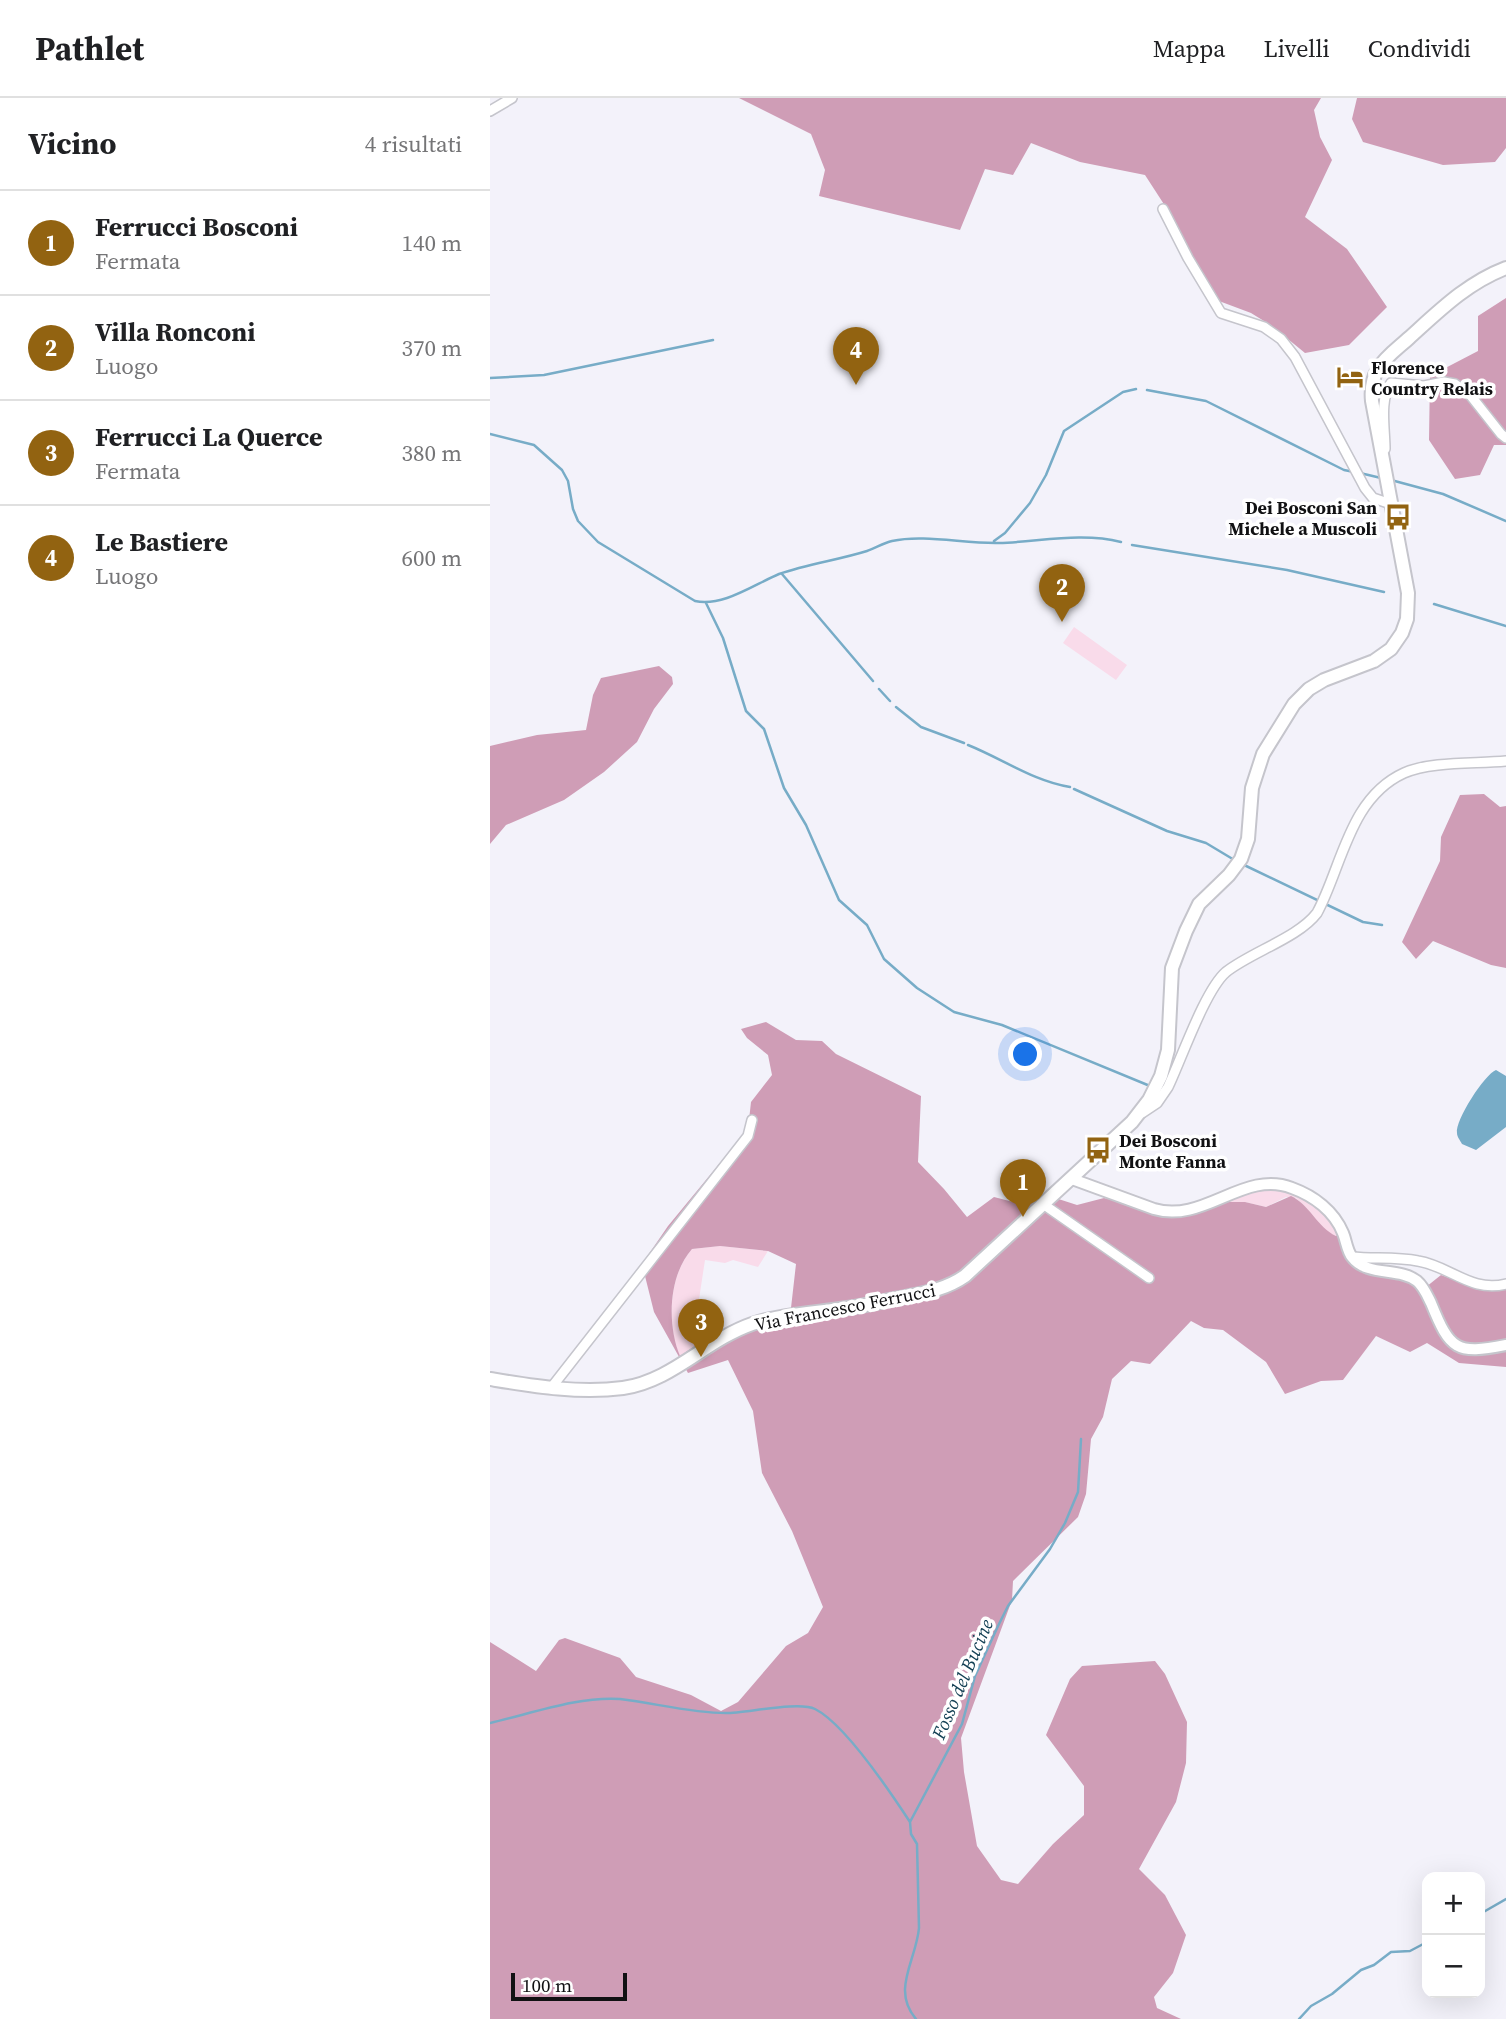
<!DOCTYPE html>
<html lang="it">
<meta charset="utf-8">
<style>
body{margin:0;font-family:"Source Serif 4",serif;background:#f6f6f6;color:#202124}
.controls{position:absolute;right:21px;bottom:21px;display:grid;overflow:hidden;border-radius:14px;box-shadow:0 7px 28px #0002}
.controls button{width:63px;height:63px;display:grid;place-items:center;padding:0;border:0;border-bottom:2px solid #e0e0e0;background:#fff;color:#202124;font:35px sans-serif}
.scale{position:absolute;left:21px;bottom:18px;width:116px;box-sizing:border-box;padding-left:7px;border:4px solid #111113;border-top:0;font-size:19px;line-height:24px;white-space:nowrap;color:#111113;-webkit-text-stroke:5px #fff;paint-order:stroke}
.you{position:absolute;left:536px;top:957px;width:24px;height:24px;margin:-18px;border:5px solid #fff;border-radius:50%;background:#1a73e8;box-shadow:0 0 0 10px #1a73e833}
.badge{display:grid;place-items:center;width:46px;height:46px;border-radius:50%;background:#926311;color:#fff;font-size:23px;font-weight:700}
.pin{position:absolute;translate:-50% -58px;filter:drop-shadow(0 2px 4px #0008)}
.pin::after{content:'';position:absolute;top:37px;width:24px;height:21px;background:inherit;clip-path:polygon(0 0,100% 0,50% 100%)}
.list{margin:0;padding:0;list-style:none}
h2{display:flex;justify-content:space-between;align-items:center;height:91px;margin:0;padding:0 28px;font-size:30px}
h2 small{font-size:23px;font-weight:400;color:#757577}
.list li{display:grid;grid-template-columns:46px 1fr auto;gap:21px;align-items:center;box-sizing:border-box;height:105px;padding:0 28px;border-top:2px solid #e0e0e0}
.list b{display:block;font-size:26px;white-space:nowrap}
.list p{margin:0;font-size:23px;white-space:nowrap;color:#757577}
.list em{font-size:23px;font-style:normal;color:#757577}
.map{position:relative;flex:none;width:1016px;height:1921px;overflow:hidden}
header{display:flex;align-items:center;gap:42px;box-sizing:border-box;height:98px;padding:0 35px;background:#fff;border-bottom:2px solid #e0e0e0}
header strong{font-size:33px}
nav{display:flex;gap:38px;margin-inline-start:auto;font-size:24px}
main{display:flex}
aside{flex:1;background:#fff}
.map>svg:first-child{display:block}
.green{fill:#f9dbea}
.forest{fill:#cf9db6;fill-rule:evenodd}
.water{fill:#77acc7}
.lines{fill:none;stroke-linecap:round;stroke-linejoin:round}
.stream{stroke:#77acc7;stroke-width:2.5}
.minor-casing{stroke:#c5c5cc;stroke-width:12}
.tertiary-casing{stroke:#c5c5cc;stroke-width:14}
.secondary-casing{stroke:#c5c5cc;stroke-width:16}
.minor{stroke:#fff;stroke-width:9}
.tertiary{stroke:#fff;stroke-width:10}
.secondary{stroke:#fff;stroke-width:12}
.labels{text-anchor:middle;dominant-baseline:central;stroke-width:7;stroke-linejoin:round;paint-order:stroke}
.poi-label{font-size:18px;font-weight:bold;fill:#111113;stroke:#fff;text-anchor:start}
.street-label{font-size:18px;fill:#111113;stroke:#fff}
.water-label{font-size:19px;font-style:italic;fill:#144155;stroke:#fff}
</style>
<header>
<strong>Pathlet</strong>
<nav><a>Mappa</a><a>Livelli</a><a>Condividi</a></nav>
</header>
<main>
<aside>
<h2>Vicino<small>4 risultati</small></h2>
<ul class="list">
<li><span class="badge">1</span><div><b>Ferrucci Bosconi</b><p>Fermata</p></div><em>140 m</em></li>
<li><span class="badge">2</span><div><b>Villa Ronconi</b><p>Luogo</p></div><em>370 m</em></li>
<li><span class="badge">3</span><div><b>Ferrucci La Querce</b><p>Fermata</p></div><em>380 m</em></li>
<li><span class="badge">4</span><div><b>Le Bastiere</b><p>Luogo</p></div><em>600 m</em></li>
</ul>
</aside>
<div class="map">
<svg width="1016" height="1921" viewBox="0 0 1016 1921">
<rect width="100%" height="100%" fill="#f3f2fa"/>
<path class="green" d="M584,529L637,567L626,582L573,545Z
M773,1089C812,1092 826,1103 849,1135L846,1138L838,1135L806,1100L796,1099L776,1109L755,1104H731Z
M230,1148L278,1153L268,1169L243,1162L235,1165L215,1162L204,1234L207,1247L190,1259C177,1227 178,1178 202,1151Z"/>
<path class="forest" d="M249,0H831L824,12L830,39L842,62L815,119L857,151L897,209L859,247L815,255L782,228L761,215L729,203L701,158L679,114L655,77L590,64L541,45L523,77L495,71L470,132L329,98L335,72L321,36Z
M867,0H1016V50L1005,64L953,67L873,44L862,21Z
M1016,200V347H1004L990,377L965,381L939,342L940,278L988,253V218Z
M169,568L182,579L183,586L164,611L147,644L114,674L74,702L16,727L0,746V648L47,637L96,632L103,597L111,580Z
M994,696L1010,709L1016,708V870L1001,867L943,843L926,861L912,844L950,763L951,739L970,697Z
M276,924L306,942L332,943L346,956L431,998L428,1064L454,1091L477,1119L504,1099L531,1106L553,1096L587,1107L614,1100L677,1115L731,1104H755L776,1109L801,1098C820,1107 827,1129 846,1138L849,1135L857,1157L920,1183L931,1193L951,1177L993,1192L1016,1189V1269L969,1265L937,1245L920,1254L886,1238L853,1282L831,1283L795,1296L776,1264L733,1232L714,1230L701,1223L660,1266L641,1263L622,1281L613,1319L601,1341L596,1396L588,1419L523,1483L522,1502L471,1640L474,1674L487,1748L511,1782L528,1786L563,1746L594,1717V1688L556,1637L580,1581L592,1568L665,1563L675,1576L697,1624L696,1665L686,1704L649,1771L675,1797L696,1837L683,1875L664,1899L667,1910L691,1921H0V1544L46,1573L69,1542L75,1540L130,1560L146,1579L201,1597L231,1613L248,1604L296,1548L318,1535L333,1509L302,1433L272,1375L263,1313L238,1262L198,1275L164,1214L152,1166L178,1128L258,1031L261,1004L282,977L278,957L257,940L251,931ZM230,1148L278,1153L306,1166L301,1210C252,1221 231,1230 190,1258C177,1227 178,1178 202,1151Z"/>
<path class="water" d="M1006,972L1016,978V1029L986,1052L972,1046C970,1042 967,1039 967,1035C965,1022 995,976 1006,972Z"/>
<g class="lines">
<path class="stream" d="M0,280L54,277L223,242
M657,292L716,303L854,372L864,374
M0,336L44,347L72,372L78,383L83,411L88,423L108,444L205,503C233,509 263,487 289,476C318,466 348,462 377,453C386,450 393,445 402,443C434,436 475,446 509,445C549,444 591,434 631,444
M870,375L891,380
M901,382L953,396L1016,423
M504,443L515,435L540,405L556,377L574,333L633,294L646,291
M642,447L797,472L894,494
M292,476L383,583
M216,505L233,540L256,613L274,631L294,690L316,727L349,802L377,827L394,861L427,890L464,914L512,927L660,988
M944,506L1016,528
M389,591L400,603
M406,609L431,629L474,645
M478,647C513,661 543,683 580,689
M584,691L677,733L716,745L746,763
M752,766L873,824L892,827
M0,1625C40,1616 89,1598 130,1601C165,1605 200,1615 236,1615C256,1615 309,1603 325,1611C355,1626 401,1695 420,1724
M990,1816L1016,1801
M426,1921C401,1892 426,1863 429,1830L427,1746L421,1736L420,1724L472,1626L485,1578L508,1528L518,1508L560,1451L575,1425L588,1394L591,1341
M809,1921L821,1908L842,1896L871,1872L884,1867L901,1854L920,1853L937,1844"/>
<g class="minor-casing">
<path id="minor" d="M0,13L22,0
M673,111L698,160L731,215L774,229L791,241L805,259L875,390L883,400L901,406
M895,351C895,331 889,301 901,285L934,288L954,284L965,286L981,298L1011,336L1016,340
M652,1015L667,1005L678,989C691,962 715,892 736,874C761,854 808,840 827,815C852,769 859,700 914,675C941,663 986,666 1016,663
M553,1106L659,1180
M862,1159C884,1161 907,1159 928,1163C960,1168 981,1195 1016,1186
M61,1290L258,1038L262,1022"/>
</g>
<g class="tertiary-casing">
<path id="tertiary" d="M582,1081L664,1111C714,1126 754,1071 802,1090C824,1098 844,1113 853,1135C856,1142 857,1153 862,1159C877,1179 909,1169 927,1183C934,1189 937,1197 941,1205C960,1252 966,1257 1016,1247"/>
</g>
<g class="secondary-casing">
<path id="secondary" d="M0,1281C43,1288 89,1296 133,1290C182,1283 216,1242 262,1226C293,1216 325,1215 357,1210C375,1208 392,1203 410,1200C433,1195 455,1192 475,1178L642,1024L659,1002L671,978L678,952L682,870L696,833L709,806L739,777L751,761L758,741L762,690L773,656L804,606L819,591L834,582L884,563L901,551L912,535L917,521L918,495L882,303C881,293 882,281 888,271C895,259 908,250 919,240C950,212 977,185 1016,170"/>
</g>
<use href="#minor" class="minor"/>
<use href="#tertiary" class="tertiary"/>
<use href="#secondary" class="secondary"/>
</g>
<defs>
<g id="hotel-bare" transform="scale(2.1)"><path d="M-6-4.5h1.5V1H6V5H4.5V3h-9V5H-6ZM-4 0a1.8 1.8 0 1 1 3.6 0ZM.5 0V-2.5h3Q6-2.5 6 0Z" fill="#926311" stroke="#fff" stroke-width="2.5" paint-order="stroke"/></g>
<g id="bus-bare" transform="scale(2.1)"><path d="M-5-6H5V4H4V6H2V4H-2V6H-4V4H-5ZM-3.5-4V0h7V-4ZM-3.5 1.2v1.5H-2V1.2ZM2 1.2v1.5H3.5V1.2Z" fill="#926311" stroke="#fff" stroke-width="2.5" paint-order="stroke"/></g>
</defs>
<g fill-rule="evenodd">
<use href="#hotel-bare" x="860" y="279"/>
<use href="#bus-bare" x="908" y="419"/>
<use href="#bus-bare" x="608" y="1052"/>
</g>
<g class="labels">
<g class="poi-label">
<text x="881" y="269">Florence<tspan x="881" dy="21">Country Relais</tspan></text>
<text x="887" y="409" text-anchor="end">Dei Bosconi San<tspan x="887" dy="21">Michele a Muscoli</tspan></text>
<text x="629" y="1042">Dei Bosconi<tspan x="629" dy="21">Monte Fanna</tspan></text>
</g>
<g class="street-label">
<text transform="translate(355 1209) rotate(-11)">Via Francesco Ferrucci</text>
</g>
<g class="water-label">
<text transform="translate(472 1581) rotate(-67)">Fosso del Bucine</text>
</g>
</g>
</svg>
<div class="controls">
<button>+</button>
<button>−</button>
</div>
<div class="scale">100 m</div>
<div class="you"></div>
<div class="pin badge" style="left:533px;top:1119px">1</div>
<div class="pin badge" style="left:572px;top:524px">2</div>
<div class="pin badge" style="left:211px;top:1259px">3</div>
<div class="pin badge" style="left:366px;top:287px">4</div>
</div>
</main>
